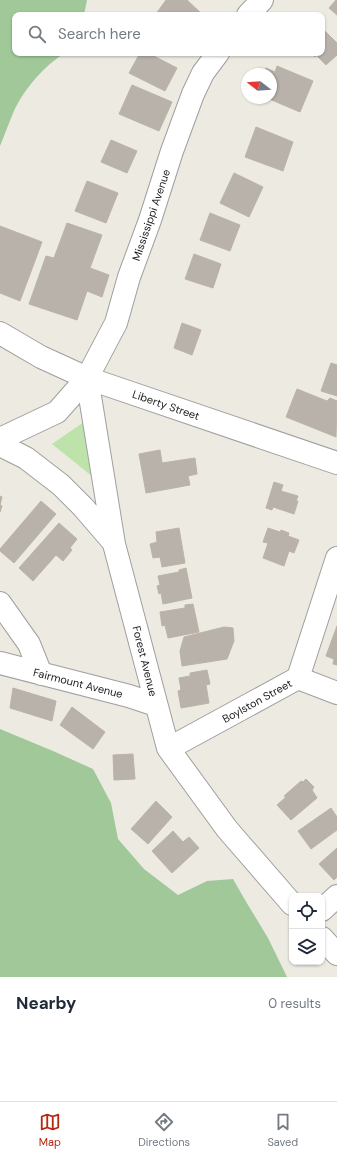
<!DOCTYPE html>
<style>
body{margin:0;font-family:"DM Sans",sans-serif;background:#f2f2f3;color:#1f2937}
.controls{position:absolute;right:12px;bottom:12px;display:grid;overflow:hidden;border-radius:8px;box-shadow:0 1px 3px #0004}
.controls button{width:36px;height:36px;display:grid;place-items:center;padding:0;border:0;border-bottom:1px solid #e0e1e3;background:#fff;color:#1f2937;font:20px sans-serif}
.compass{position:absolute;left:241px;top:68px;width:36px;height:36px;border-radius:50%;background:#fff;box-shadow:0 1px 3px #0004;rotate:287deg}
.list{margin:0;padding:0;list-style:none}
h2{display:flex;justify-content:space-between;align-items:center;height:52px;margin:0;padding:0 16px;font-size:17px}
h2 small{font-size:13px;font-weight:400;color:#747a83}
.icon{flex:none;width:22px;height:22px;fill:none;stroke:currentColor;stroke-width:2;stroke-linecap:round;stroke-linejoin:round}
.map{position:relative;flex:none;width:337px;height:977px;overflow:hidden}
.search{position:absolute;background:#fff;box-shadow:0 1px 3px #0004;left:12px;right:12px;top:12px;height:44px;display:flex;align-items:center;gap:10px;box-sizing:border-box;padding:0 14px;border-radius:8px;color:#747a83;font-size:15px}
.sheet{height:124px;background:#fff}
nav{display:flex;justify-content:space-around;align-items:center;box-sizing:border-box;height:56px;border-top:1px solid #e0e1e3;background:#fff;font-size:11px;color:#747a83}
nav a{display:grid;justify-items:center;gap:2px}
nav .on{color:#b62810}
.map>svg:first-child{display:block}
.grass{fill:#bee3aa}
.forest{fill:#a0c899}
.building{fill:#b8b2ab;stroke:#bcb3a5}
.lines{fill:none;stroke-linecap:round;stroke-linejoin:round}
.minor-casing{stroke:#9f9f9f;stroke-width:24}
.minor{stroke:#fff;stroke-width:22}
.labels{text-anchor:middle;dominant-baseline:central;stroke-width:3.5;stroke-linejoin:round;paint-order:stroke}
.street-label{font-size:11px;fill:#1b1b1b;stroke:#fff}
</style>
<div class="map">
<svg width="337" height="977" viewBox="0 0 337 977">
<rect width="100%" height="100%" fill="#eceae1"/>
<path class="grass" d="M87,420L93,477L52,444Z"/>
<path class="forest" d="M0,0H87L84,15H15V53H65C45,65 24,89 14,111C9,122 5,134 0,146Z
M0,729L53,751L93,769L111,803L118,839L144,869L178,895L207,881L233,879L245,900L268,938L287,977H0Z"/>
<path class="building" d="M166,0H187L203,15H157L156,14Z
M336,0H337V15L329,8Z
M322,28L337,43V55L326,65L316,55L315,57L311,53H322Z
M140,53H148L177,68L165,91L129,73Z
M277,66L313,81L300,112L267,98H271V74H263L266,68L275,72Z
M132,85L172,102L159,131L119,114Z
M256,127L293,142L283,171L245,157Z
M111,140L137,151L127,173L101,162Z
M234,173L263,187L249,217L220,203Z
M87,181L118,193L106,223L75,211Z
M210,213L240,225L230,251L200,240Z
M67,223L102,235L90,268L109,275L102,297L87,291L77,320L29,304L46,256L54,258Z
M0,226L42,242L20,301L0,293Z
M194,254L221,264L213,288L185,279Z
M182,323L201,330L192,355L174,348Z
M331,363L337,365V396L321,391Z
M297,389L327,401L330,398L337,401L336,437L286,417Z
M160,450L162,463L195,458L197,474L188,476L190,485L146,493L139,454Z
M274,482L283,485L281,491L298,496L296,501H298L294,514L273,507L272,510L266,508Z
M0,496L2,497L0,505L2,506L0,512Z
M41,501L56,514L14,563L0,551V549Z
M59,523L77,539L70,548L72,550L63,561L56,555L33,581L19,568Z
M179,528L185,563L162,567L160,557L153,558L150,544L157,542L156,532Z
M268,528L280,532L281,530L289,533L288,536L299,540L294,553L289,551L284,566L263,558L268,543L263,542Z
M186,568L192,598L163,604L161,593L159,594L157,586L160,585L158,576L179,572V570Z
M193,604L199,632L168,638L165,625L162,626L160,612L185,608V605Z
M337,626V665L333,664L334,659L326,656Z
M224,627L233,628L234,641L227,659L182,666L180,651L184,637Z
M207,670L210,684L206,685L209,703L181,708L178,691L181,690L179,678L190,676V673Z
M13,688L56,701L52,721L10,708Z
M72,707L105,732L93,749L60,725Z
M133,754L135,779L114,780L113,755Z
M306,779L314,787L312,790L317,798L291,820L277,805L286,797L284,796L301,781L303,782Z
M156,801L172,817L148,844L131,829Z
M331,808L337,817V830L311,849L298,831Z
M173,831L183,842L189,837L199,848L172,873L152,851Z
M337,848V877L334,880L319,864Z"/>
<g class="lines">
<g class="minor-casing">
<path id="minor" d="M248,15L262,0
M0,333L41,357L87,378L337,463
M87,378L114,544L168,748L227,829L292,904
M0,439L57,412L87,378L116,323L129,277L150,220L172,151L193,94L203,73L218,53
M0,445L26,458L61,485L83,507L114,543
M0,603L29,644L41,674
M0,663L129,696L156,705
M298,678L337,693
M168,748L175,745L298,678L337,558
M322,910L337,896
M322,938L337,954"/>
</g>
<use href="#minor" class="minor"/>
</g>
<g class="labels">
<g class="street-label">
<text transform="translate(151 215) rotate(-71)">Mississippi Avenue</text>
<text transform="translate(166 405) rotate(19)">Liberty Street</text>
<text transform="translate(145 661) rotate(76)">Forest Avenue</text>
<text transform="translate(78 683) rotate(14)">Fairmount Avenue</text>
<text transform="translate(257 701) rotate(-29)">Boylston Street</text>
</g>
</g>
</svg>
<div class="controls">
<button><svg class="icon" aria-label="locate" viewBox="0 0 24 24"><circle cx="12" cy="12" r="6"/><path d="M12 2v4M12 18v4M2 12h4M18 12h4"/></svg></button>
<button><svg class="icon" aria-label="layers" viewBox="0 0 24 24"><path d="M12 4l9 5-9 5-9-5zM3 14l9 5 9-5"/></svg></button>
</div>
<svg class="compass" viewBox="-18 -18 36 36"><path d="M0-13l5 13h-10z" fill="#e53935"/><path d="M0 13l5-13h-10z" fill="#747a83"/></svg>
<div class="search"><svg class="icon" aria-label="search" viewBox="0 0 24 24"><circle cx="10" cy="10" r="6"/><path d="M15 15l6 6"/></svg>Search here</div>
</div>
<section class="sheet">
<h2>Nearby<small>0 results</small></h2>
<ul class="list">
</ul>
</section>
<nav>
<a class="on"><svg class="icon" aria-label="map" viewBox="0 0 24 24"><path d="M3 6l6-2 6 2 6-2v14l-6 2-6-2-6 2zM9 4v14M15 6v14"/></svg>Map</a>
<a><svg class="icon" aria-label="directions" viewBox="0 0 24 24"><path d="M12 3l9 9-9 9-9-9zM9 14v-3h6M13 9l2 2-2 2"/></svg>Directions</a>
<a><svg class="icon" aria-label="saved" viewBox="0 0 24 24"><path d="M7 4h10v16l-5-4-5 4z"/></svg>Saved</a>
</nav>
